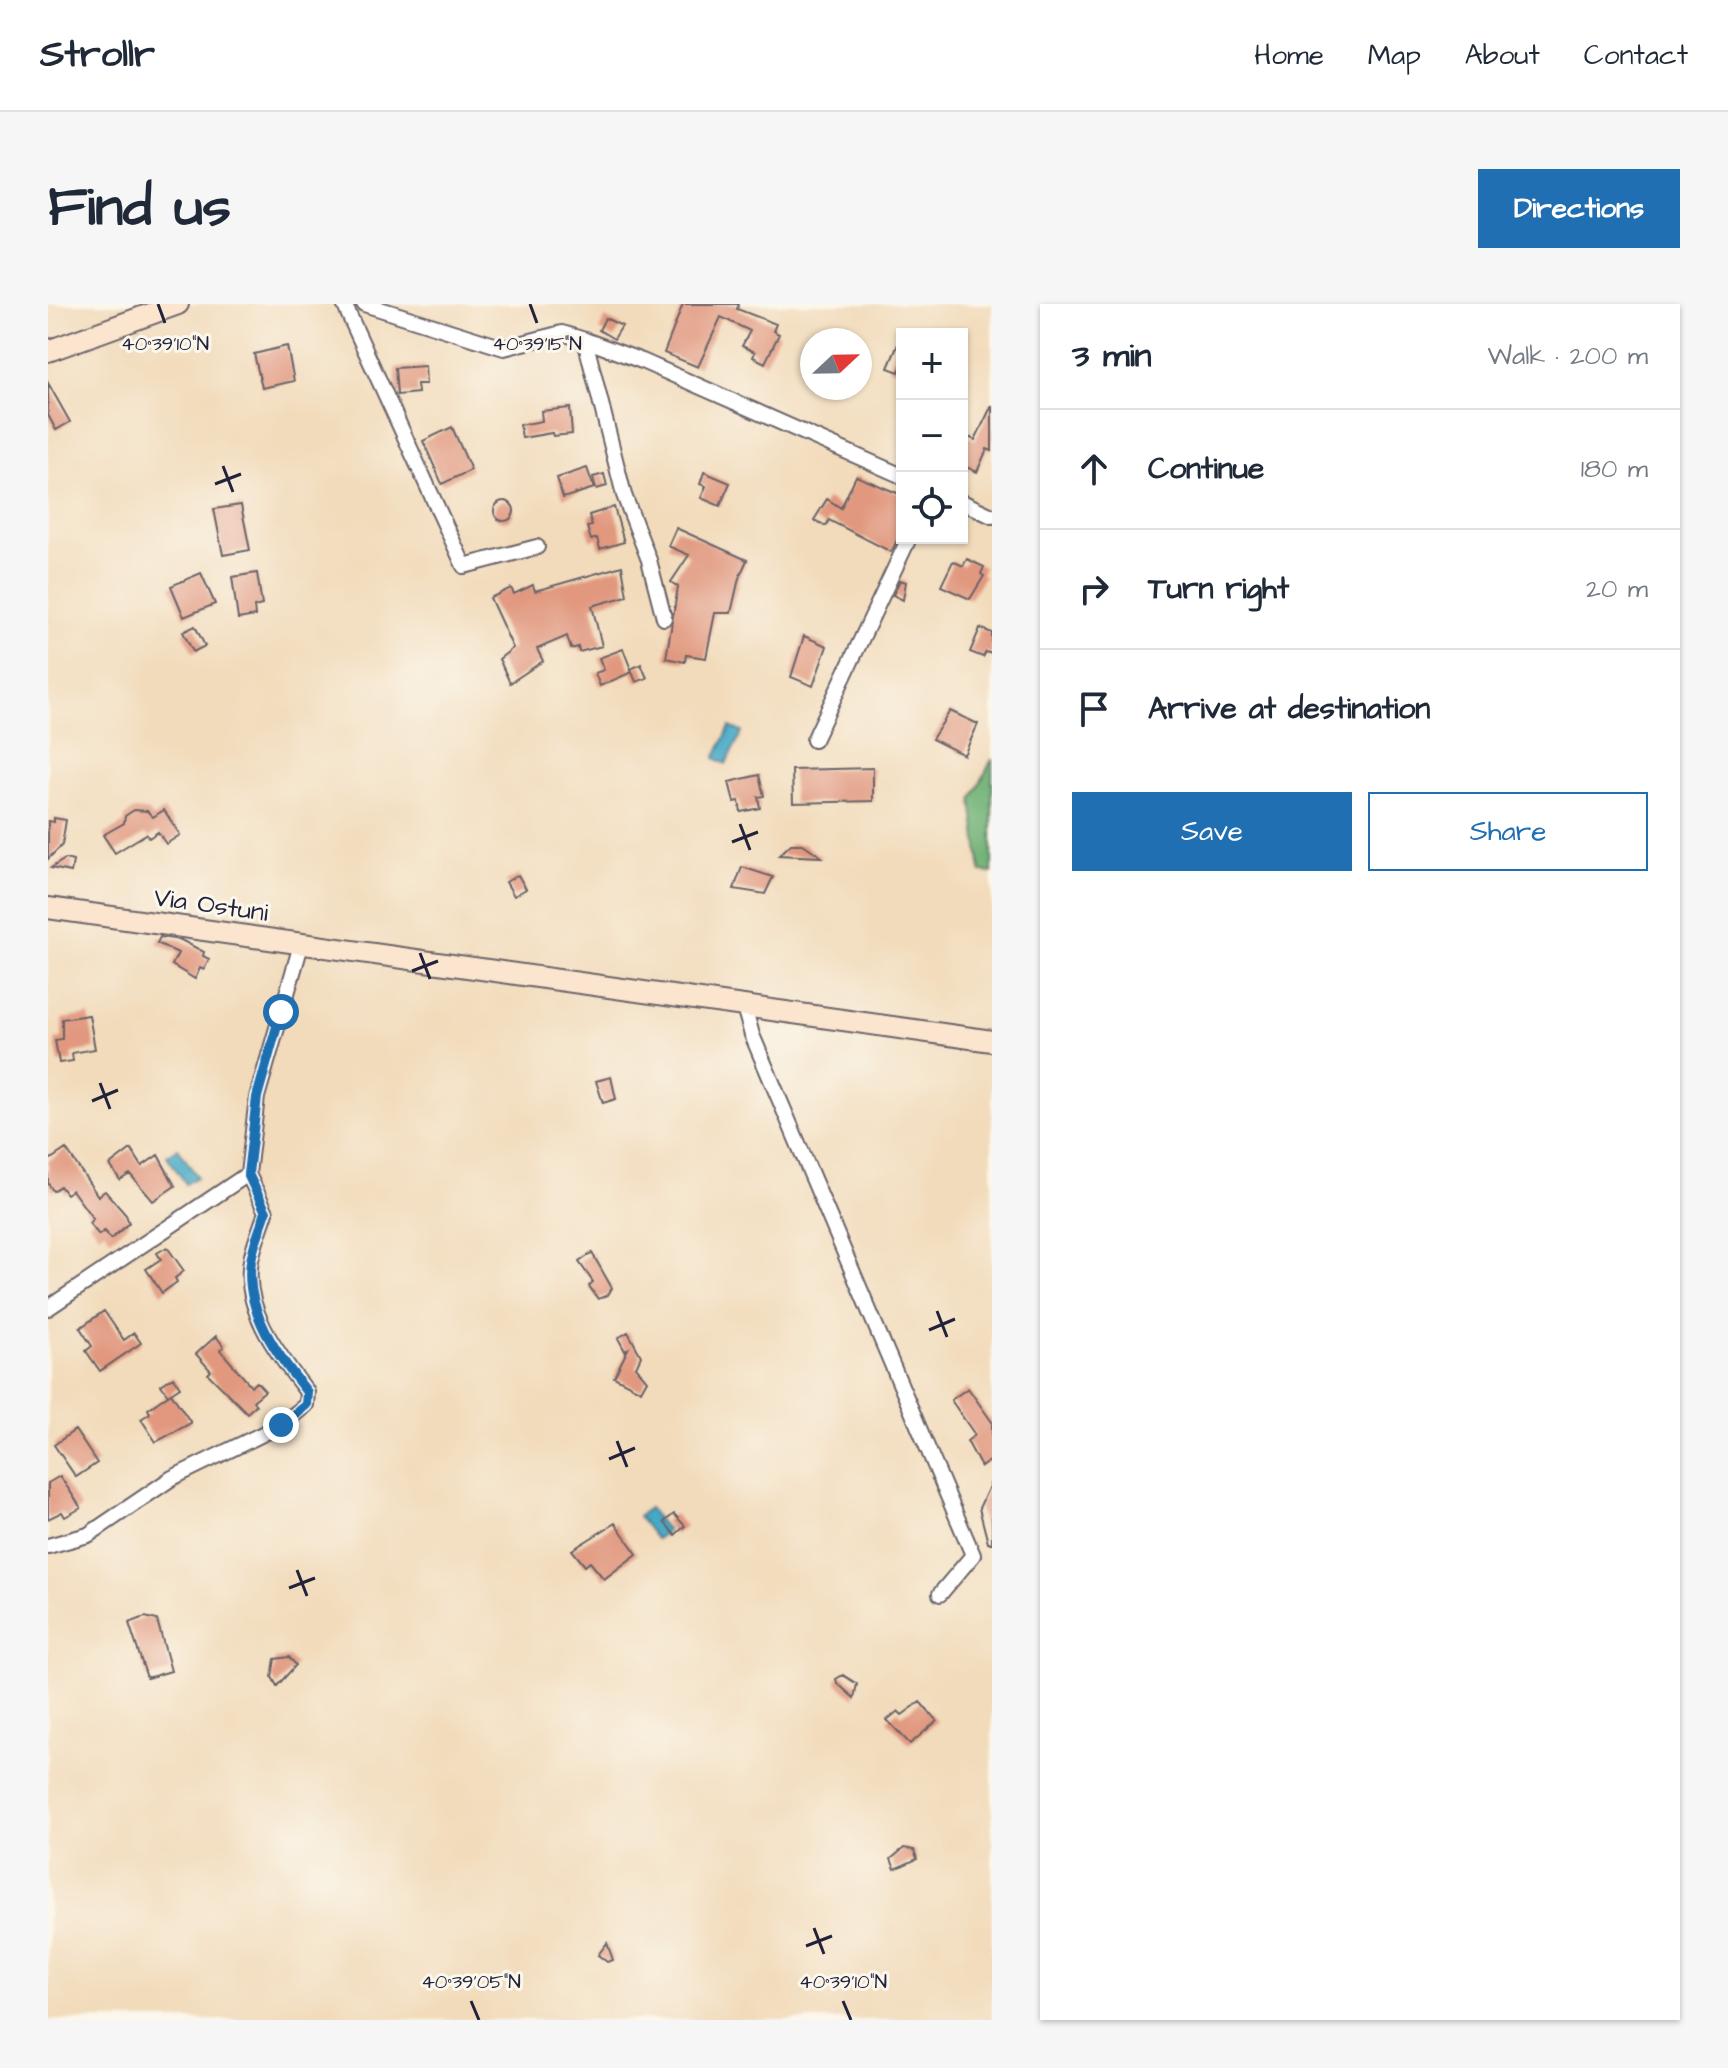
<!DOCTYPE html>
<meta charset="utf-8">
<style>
body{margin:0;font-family:"Architects Daughter",sans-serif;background:#f6f6f7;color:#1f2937}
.controls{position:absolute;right:24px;top:24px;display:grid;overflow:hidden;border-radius:0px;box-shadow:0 2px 6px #0004}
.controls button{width:72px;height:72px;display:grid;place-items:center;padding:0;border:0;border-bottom:2px solid #e0e1e3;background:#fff;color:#1f2937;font:40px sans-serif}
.compass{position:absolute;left:752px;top:24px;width:72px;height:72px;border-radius:50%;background:#fff;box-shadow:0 2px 6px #0004;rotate:68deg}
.stop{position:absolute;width:24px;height:24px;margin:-18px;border:6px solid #1f6fb2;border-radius:50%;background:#fff}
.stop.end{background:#1f6fb2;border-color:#fff;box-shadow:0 2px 8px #0008}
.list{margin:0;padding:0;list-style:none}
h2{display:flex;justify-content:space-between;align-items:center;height:104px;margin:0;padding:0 32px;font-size:34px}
h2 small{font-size:26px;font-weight:400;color:#747a83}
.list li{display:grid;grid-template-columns:52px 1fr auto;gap:24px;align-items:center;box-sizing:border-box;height:120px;padding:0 32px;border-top:2px solid #e0e1e3}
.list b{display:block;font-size:30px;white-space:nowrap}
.list em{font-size:26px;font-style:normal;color:#747a83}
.actions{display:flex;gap:16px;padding:24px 32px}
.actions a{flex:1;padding:18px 0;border:2px solid #1f6fb2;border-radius:0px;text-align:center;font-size:28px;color:#1f6fb2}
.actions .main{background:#1f6fb2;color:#fff}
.icon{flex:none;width:44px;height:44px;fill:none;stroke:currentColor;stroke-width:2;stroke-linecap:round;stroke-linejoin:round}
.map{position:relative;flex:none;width:944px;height:1716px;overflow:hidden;border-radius:0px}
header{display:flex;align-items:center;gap:48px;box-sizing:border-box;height:112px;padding:0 40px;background:#fff;border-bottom:2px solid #e0e1e3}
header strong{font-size:38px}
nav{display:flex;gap:44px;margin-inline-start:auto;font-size:28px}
.intro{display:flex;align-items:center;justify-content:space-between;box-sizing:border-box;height:192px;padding:0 48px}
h1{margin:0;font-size:56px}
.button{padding:20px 36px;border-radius:0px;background:#1f6fb2;color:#fff;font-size:28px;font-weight:700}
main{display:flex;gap:48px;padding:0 48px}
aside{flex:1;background:#fff;border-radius:0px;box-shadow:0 2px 6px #0004}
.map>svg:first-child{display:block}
.forest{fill:#6eb073;stroke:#486957;stroke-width:2}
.water{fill:#45a9c5;stroke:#346680;stroke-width:2}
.building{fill:#e1987f}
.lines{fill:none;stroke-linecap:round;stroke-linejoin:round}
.minor-casing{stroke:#6b6368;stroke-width:18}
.secondary-casing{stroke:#6b6368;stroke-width:24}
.minor{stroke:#fff;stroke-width:14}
.secondary{stroke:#fbe5cf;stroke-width:20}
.route{stroke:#1f6fb2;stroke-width:10}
.ticks{fill:none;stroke:#22223b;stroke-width:3}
.labels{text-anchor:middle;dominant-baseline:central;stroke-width:6;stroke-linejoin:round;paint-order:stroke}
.street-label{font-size:26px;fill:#22223b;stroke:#fbf7ec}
.ticks-label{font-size:20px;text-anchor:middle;fill:#22223b;stroke:#fbf7ec;stroke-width:6;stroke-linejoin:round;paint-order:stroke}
</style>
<header>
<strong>Strollr</strong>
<nav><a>Home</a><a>Map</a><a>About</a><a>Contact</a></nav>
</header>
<div class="intro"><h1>Find us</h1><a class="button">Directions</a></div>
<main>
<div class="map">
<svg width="944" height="1716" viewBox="0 0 944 1716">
<rect width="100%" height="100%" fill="#fbf7ec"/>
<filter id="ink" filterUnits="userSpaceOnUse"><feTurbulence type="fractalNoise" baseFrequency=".0125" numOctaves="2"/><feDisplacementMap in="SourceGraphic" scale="16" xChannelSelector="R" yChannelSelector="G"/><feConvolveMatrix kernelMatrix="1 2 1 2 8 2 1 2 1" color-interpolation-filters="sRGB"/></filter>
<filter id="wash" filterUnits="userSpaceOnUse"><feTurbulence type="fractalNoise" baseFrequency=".006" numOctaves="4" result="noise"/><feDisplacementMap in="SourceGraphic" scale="32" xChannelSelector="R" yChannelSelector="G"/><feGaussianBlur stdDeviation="1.8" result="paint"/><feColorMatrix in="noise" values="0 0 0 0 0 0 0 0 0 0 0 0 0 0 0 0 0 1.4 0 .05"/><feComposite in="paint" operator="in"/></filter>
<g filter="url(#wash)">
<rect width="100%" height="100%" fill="#f2dbbb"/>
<path class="forest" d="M944,455V569L933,568L924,496Z"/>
<path class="water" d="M682,423L694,428L678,460L667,454Z
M130,844L149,873L138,880L119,852Z
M601,1204L619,1227L608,1235L590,1212Z"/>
<g id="blocks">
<path class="building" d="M635,0H691L689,5L728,20L725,27L731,30L717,59L705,53L707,48L694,42L702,27L673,13L650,63L616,49Z
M557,14L574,22L566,35L551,26Z
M854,31V61L851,68L840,64Z
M239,42L246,77L214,84L206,50Z
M377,62L378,80H369L370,89L349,91L347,64Z
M0,79L22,118L8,126L0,111Z
M944,101V147L939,145L929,168L914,161V140L918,132L927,136Z
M522,104L524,130L505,132L504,129L474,134L472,121L494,117L493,107Z
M404,123L423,166L394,180L375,137Z
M539,164L546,184L515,194L509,174Z
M656,168L682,179L672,202L653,194L658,182L652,180Z
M556,170L559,182L548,185L545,173Z
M808,172L854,191V227L843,248L781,216L778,222L766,216L779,195L793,204Z
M446 207a10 10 0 1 1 20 0a10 10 0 1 1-20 0Z
M193,201L202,246L175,251L166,205Z
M566,203L576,238L552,245L549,234L543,236L539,223L544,222L541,211Z
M628,224L699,256L691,274L683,309H667L658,354L638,351L637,358L618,354L630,283L623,278L641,251L620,242Z
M919,255L936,263L933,270L936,272L922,295L893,282L905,257L915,262Z
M574,262L579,292L544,302L554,342L531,348L530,343L523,345L519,332L489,345L495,357L462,379L451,355L465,344L442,294L463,284L466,290L485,281L487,287Z
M153,269L167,300L136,313L123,282Z
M209,269L214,301L206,303L207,312L190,315L184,273Z
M852,276L858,278L855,296L845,291Z
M147,322L157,342L145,348L135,328Z
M932,324L944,329V350L938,348L935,353L922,348Z
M756,332L779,342L765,382L743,373Z
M575,345L584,368L552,382L547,369L556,366L551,354Z
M593,360L599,374L588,378L583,365Z
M902,407L930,420L916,451L884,435Z
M825,464V497L745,499L744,466Z
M711,471L716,492L710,493L712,504L693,508L691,497L686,498L681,478Z
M86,506L99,507L105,513L116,506L132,531L118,540L110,528L101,534L98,530L67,549L55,531L76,519L77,512Z
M6,514L18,516L14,541L0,555V517L6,518Z
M743,540H755L774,553L731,551Z
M17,555L25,557L23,568L3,564Z
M694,563L725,573L717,590L686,585Z
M470,571L478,585L466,592L458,578Z
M112,633L133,636L156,648L155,652L161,655L156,666L152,664L147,675L124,661L130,649L109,639Z
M41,711L47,745L24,749L25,757L11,759L7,736L14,735V715Z
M563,773L568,795L555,799L548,777Z
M18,845L50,892L57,887L78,911L81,919L63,935L56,927L51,931L41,919L45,915L24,886L18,890L12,882L5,887L0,879V857Z
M83,845L94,862L110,851L127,882L105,897L82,870L72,876L62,861Z
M119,943L136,967L127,974L129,978L114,989L98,965L113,955L109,949Z
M544,949L564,984L560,991L550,995L541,982L545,978L531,958Z
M56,1007L76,1036L86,1029L93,1039L52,1067L38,1047L44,1042L32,1024Z
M580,1028L593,1052L588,1063L599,1076L593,1087L566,1073L580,1045L577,1047L570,1034Z
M168,1032L176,1043L172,1046L203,1082L209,1078L217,1087L205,1097L208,1101L199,1109L160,1070L163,1067L148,1050Z
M125,1073L132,1083L120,1091L113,1081Z
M920,1084L944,1118V1155L933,1163L919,1137L927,1131L903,1096Z
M123,1089L143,1119L108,1138L93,1115L102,1109L100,1105Z
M27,1126L49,1159L28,1173L6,1141Z
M12,1172L33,1204L17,1213L14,1208L0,1215V1179Z
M944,1176V1239H940L931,1204Z
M626,1210L637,1222L627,1231L616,1218Z
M567,1219L589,1250L556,1275L542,1258L537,1262L524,1246Z
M97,1313L109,1316L123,1367L99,1374L81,1319Z
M241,1353L248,1361L229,1382L224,1373L227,1355Z
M795,1371L809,1380L806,1394L789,1379L788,1375Z
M872,1398L889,1417L862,1440L839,1416L850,1407L854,1411Z
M856,1544L866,1546L869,1555L847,1565L843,1555Z
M559,1639L565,1656L559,1658L550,1651Z"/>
</g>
</g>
<g filter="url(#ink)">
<use href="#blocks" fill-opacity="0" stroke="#6b6368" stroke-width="2"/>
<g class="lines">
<g class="minor-casing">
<path id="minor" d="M296,0L416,262L489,243
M316,0L456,44L514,29L537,36L576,191L601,256L616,314
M537,36L594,57L854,172
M914,198L944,212
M766,436L861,234
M695,699L704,731L925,1251L892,1290
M0,1004L200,870
M0,1242L40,1231L124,1174L233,1121L258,1101L259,1088C231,1051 194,1006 203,956C206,940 213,924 218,908L200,870L209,793L253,641"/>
</g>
<g class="secondary-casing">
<path id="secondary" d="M0,47L130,0
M0,604L944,737"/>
</g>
<use href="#minor" class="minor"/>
<use href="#secondary" class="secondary"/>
</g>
</g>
<g class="lines" filter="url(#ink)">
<path class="route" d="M233,1121L258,1101L259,1088C230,1051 196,1008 203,957C205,941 213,924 218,908L200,870L209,793L233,708"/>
</g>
<path class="ticks" d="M110,0L117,19M482,0L489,19M175,162L185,188M167,180L193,170M692,520L702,546M684,538L710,528M372,649L382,675M364,667L390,657M52,779L62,805M44,797L70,786M889,1007L899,1033M881,1026L907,1015M569,1137L579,1163M561,1155L587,1144M249,1266L259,1292M241,1284L267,1274M766,1624L776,1650M758,1642L784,1632M423,1697L431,1716M795,1697L803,1716"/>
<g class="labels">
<g class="street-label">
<text transform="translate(163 601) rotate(8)">Via Ostuni</text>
</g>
</g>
<g class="ticks-label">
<text x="117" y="46">40°39'10"N</text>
<text x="489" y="46">40°39'15"N</text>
<text x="423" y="1684">40°39'05"N</text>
<text x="795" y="1684">40°39'10"N</text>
</g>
</svg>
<div class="controls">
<button>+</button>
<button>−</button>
<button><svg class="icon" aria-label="locate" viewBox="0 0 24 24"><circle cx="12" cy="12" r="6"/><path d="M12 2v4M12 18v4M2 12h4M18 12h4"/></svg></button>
</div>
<svg class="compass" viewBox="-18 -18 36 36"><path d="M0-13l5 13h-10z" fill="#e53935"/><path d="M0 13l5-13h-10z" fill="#747a83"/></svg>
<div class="stop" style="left:233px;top:708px"></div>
<div class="stop end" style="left:233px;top:1121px"></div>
</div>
<aside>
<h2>3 min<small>Walk · 200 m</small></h2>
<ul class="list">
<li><svg class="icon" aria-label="ahead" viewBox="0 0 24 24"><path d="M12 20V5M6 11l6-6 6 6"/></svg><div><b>Continue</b></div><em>180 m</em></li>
<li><svg class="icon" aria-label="right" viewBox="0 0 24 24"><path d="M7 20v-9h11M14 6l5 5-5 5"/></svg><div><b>Turn right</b></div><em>20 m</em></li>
<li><svg class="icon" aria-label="arrive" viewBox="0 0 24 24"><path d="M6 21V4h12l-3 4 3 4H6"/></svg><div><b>Arrive at destination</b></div></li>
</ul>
<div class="actions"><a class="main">Save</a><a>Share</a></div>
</aside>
</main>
